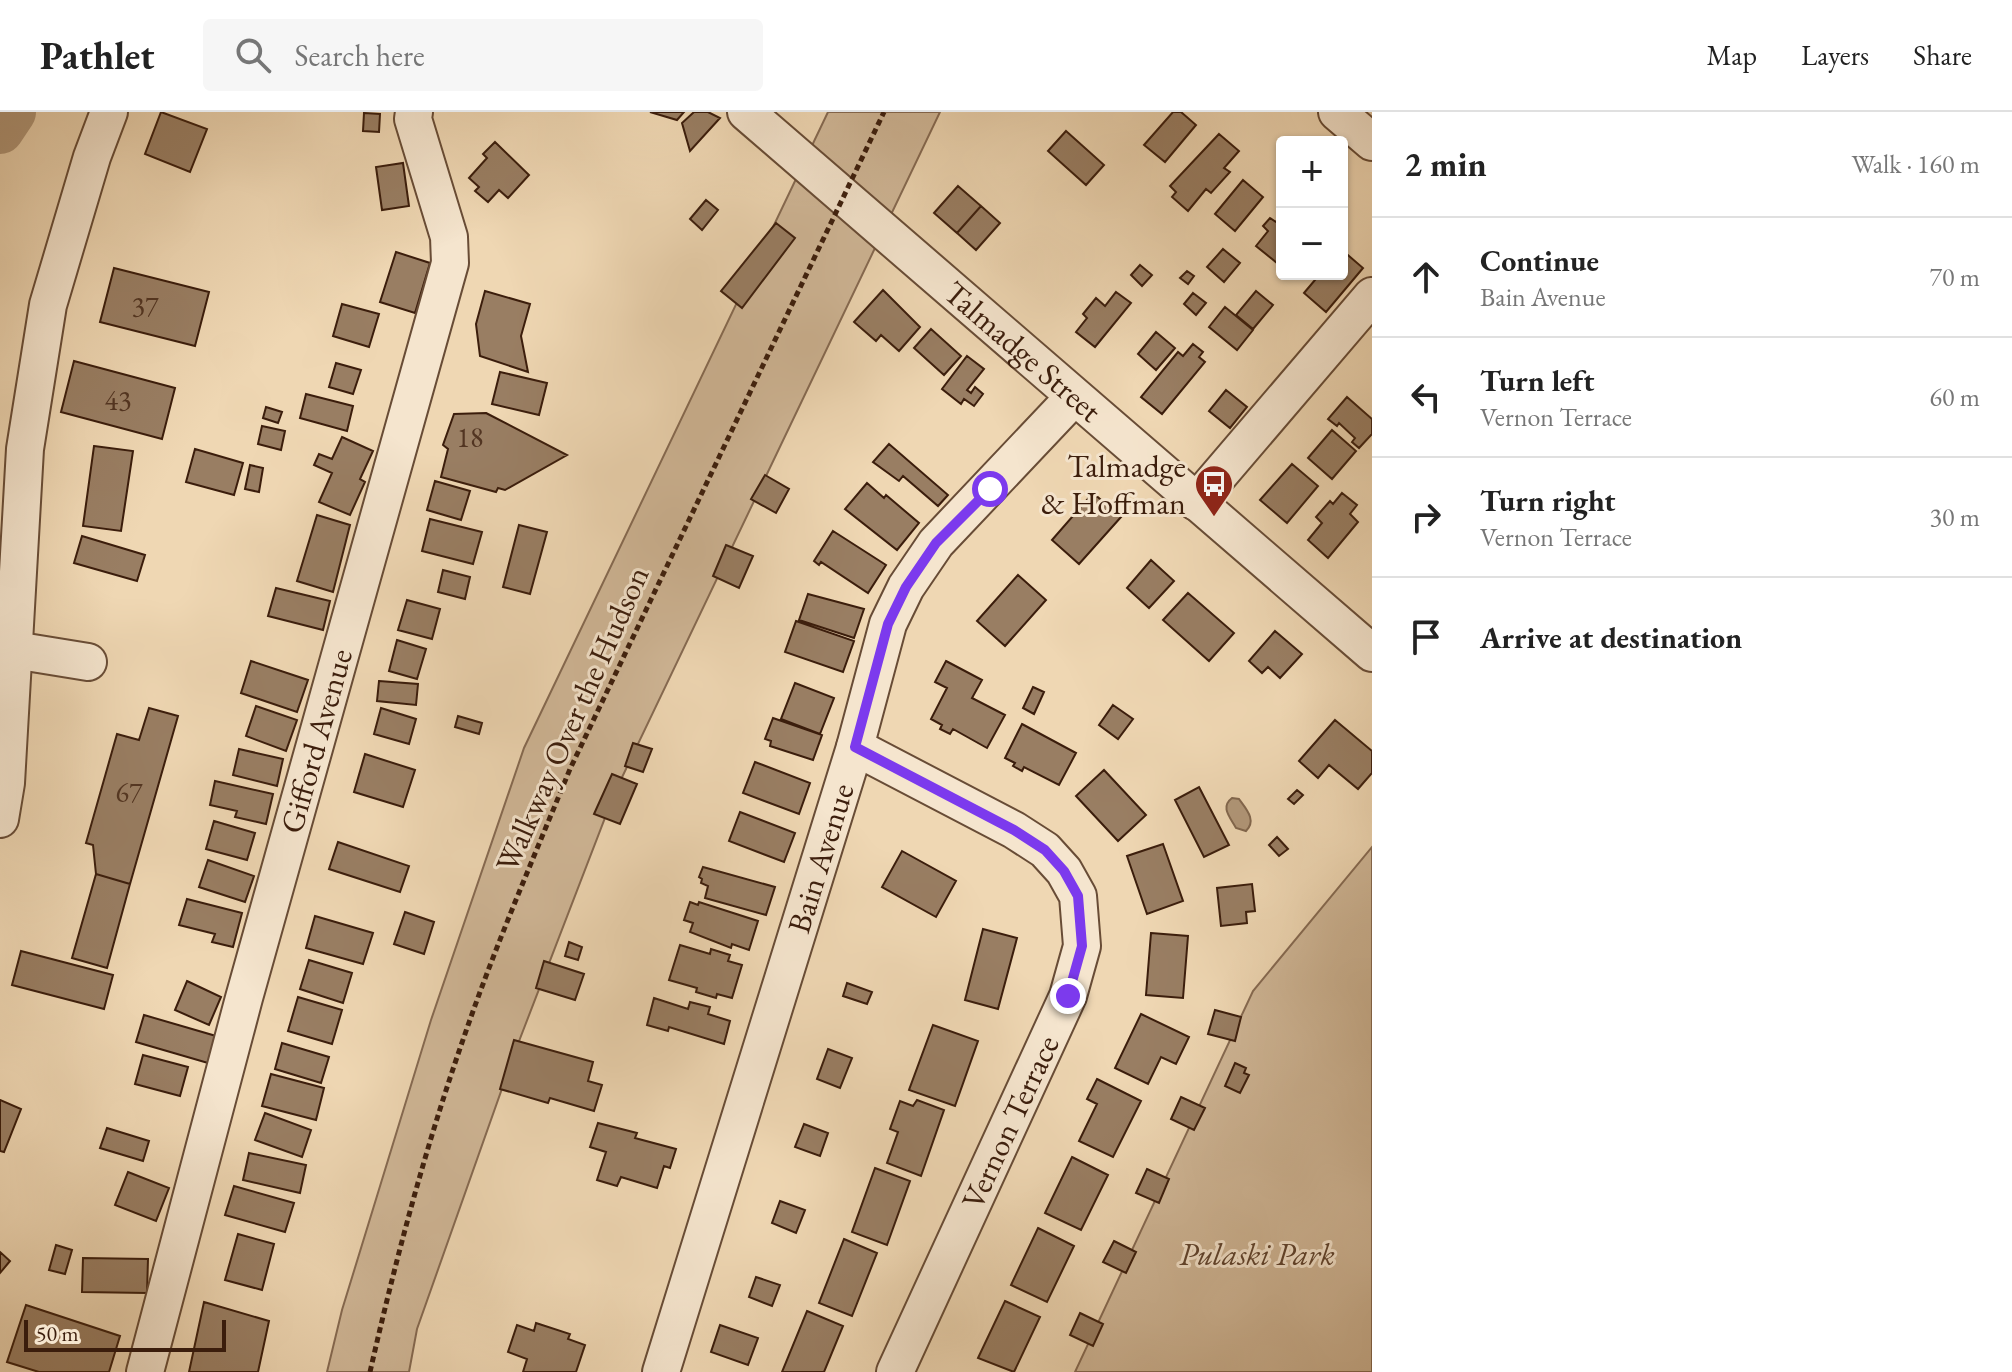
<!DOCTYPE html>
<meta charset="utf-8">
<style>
body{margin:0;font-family:"EB Garamond",serif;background:#f6f6f6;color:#222}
.controls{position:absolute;right:24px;top:24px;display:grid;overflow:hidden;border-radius:8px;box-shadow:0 2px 6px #0004}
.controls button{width:72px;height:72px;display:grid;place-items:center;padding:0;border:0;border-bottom:2px solid #e0e0e0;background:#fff;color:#222;font:40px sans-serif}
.scale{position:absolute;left:24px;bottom:20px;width:202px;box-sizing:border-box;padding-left:8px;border:4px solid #3b1d0c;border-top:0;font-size:22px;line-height:28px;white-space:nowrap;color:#3b1d0c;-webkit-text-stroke:6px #f5e5ce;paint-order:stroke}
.stop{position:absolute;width:24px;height:24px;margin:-18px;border:6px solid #7c3aed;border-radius:50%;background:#fff}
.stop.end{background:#7c3aed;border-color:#fff;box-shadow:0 2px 8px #0008}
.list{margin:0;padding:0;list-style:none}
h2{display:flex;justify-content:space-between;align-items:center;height:104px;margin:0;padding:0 32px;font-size:34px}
h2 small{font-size:26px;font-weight:400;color:#767676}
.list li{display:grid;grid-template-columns:52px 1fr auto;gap:24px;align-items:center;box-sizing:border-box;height:120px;padding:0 32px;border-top:2px solid #e0e0e0}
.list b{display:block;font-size:30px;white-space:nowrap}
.list p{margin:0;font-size:26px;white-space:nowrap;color:#767676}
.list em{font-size:26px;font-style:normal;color:#767676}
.icon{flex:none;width:44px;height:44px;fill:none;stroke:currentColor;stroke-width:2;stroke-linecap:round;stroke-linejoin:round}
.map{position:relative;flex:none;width:1372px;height:1260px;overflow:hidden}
header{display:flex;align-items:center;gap:48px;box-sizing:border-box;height:112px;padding:0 40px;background:#fff;border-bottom:2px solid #e0e0e0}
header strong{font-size:38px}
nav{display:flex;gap:44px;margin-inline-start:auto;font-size:28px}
.search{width:560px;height:72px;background:#f6f6f6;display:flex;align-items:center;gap:20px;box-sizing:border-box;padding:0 28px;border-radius:8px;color:#767676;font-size:30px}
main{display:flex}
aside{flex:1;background:#fff}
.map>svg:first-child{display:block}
.green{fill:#d0b797;stroke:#866a52;stroke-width:2}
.water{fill:#b2987a;stroke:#82674e;stroke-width:2}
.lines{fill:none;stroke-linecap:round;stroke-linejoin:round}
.river{stroke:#b2987a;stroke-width:48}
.building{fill:#997e63;stroke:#3b1d0c;stroke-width:2}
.minor-casing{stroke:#684c36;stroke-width:40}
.minor{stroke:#f5e5ce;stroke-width:36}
.path-bridge{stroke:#3b1d0c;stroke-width:5;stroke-dasharray:6 4;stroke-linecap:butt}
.route{stroke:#7c3aed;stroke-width:10}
.labels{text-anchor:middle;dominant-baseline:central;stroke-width:6;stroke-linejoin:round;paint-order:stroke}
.number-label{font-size:28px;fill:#523522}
.street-label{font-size:32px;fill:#3b1d0c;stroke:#f5e5ce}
.poi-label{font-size:32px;fill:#3b1d0c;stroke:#f5e5ce;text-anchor:end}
.park-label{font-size:32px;font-style:italic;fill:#60442f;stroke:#f5e5ce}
</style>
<header>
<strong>Pathlet</strong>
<div class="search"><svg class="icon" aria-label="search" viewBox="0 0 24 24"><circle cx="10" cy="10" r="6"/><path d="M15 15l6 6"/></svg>Search here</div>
<nav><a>Map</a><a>Layers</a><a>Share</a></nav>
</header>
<main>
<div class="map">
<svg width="1372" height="1260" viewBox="0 0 1372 1260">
<rect width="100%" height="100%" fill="#efd7b3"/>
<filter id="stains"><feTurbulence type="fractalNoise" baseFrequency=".0025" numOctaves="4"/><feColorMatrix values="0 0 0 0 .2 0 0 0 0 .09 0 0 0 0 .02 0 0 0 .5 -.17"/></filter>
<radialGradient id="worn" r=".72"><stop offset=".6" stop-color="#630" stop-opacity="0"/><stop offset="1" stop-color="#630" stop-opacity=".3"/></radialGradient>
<path class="green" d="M828,0H940L615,680L516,937L417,1217L409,1260H327L342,1198L431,908L524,636Z
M1372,735V1260H1075L1253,879Z"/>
<path class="water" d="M1232,686L1239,687C1246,697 1257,708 1246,719L1236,716C1230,705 1220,695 1232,686Z"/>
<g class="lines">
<path class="river" d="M0,18L12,0"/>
</g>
<path class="building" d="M161,0L207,17L190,60L145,42Z
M650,0H684L677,8Z
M694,0H708L720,6L690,39L682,11Z
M1173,0H1181L1196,13L1165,50L1144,33Z
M364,1L380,2L379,20L363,19Z
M1066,19L1104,53L1086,73L1048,39Z
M1219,22L1239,39L1224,56L1230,60L1211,81L1206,77L1188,99L1172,85L1176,80L1170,74Z
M495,30L529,63L508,86L499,78L488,90L475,79L479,75L469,66L487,46L483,42Z
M403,51L409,94L382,98L376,55Z
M1243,68L1263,85L1235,119L1215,102Z
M958,74L981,94L957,121L934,101Z
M706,88L718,98L702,118L690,107Z
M981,94L1000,111L976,138L957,121Z
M1282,103V145L1277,151L1256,134L1268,119L1263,114L1270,106L1276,110Z
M776,111L795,126L742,196L721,179Z
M1223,137L1240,151L1224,170L1207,155Z
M1342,138L1363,156L1326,200L1304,181L1320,162H1342Z
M396,140L430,151L415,201L380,190Z
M1140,153L1152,163L1142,174L1131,163Z
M114,156L209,180L195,234L100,210Z
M1187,159L1194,164L1188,172L1180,166Z
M883,178L920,215L899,239L881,223L876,229L854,210Z
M485,179L530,192L521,224L528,260L480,244L476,212Z
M1256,179L1273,193L1253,217L1236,203Z
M1116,180L1131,191L1095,235L1076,220L1087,206L1083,202L1096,186L1105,194Z
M1193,181L1206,191L1196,203L1184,192Z
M342,192L379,202L369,235L333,224Z
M1225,195L1253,218L1237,238L1209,215Z
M931,217L961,244L944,263L914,236Z
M1156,220L1175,236L1156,258L1138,242Z
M1193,232L1203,240L1199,245L1205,250L1162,302L1141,285L1178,240L1183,244Z
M967,244L984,257L967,278L971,281L975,275L983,282L974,294L964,287L961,292L942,277Z
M74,249L175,276L162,327L61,300Z
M336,251L361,258L353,282L329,275Z
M500,260L547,271L539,303L492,292Z
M1226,278L1247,295L1230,316L1209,299Z
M306,282L353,294L347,319L300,306Z
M1347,285L1372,307V322L1359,336L1352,330L1355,326L1339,311L1337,314L1328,307Z
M266,295L282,300L278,311L263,306Z
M486,301L567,343L505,378L498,376L496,380L441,365L448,337L443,333L454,302Z
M262,314L285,319L281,338L258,332Z
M1332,318L1356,339L1332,367L1308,346Z
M342,325L373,339L360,367L365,370L350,403L319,390L332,361L314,353L319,342L332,347Z
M889,332L948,383L938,394L903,364L899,369L873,350Z
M94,334L133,339L121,419L83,414Z
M195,337L243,351L234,383L186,370Z
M1292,352L1318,374L1287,411L1260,388Z
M250,353L263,356L259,380L245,377Z
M765,363L789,377L776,401L751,387Z
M435,369L470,379L461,408L427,398Z
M867,371L884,386L886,383L919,411L897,438L845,397Z
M1093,381L1121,405L1079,452L1052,428Z
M1342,381L1357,393L1350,402L1358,410L1328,446L1308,428L1322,411L1316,405L1330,389L1333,392Z
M317,403L350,413L333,480L297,469Z
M430,407L482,420L473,452L422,439Z
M519,413L547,420L530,482L503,475Z
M833,419L886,453L868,481L821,450L819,453L814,449Z
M82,424L145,443L137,469L74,451Z
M726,433L753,444L739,476L713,464Z
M1151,448L1174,469L1149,496L1127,476Z
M443,458L470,465L465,487L438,480Z
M1018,463L1046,488L1005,534L977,509Z
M276,476L330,489L323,518L268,504Z
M1188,481L1234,521L1209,549L1163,508Z
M808,482L864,497L854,526L799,508Z
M407,488L440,497L432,527L398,518Z
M796,509L854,529L843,560L785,540Z
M1275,519L1302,542L1280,566L1268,555L1262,561L1249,549Z
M397,528L426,537L417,567L389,559Z
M251,549L308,568L297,600L241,581Z
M946,549L982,568L972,586L1005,603L987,636L953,617L950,622L940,617L942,613L931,607L947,576L935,570Z
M379,569L418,572L416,593L377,589Z
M795,571L834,586L820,622L781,607Z
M1033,575L1044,580L1034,602L1023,596Z
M1113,593L1133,607L1118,627L1099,613Z
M256,594L297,608L286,639L246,624Z
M149,596L178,604L130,772L96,762L93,733L86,731L117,622L139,628Z
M381,596L416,607L409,632L374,622Z
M458,604L482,611L479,622L455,615Z
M773,606L822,623L813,648L770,634L771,629L765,627Z
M1335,608L1372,639V661L1358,677L1329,653L1318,666L1299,649Z
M1022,612L1076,641L1059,673L1024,655L1022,659L1013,654L1015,651L1005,646Z
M633,631L652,637L643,660L625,654Z
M239,637L283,647L277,674L233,663Z
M365,642L415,658L403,695L354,680Z
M755,650L810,671L799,702L743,681Z
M1104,658L1146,703L1118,729L1076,684Z
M612,662L637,672L620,712L594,702Z
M215,669L273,682L266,712L235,705L237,699L210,693Z
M1199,675L1229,733L1204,745L1175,688Z
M1297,678L1303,683L1294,692L1288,687Z
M740,700L795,721L784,750L729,729Z
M214,709L255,721L247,748L206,737Z
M1277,725L1288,737L1279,744L1269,733Z
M338,730L409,754L400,780L329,757Z
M1163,732L1183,789L1147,802L1127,744Z
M902,739L956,769L936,805L882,775Z
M208,748L254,764L245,790L199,775Z
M703,755L775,775L766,803L705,786L708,774L701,771L702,767L699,765Z
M96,762L130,772L107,856L72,846Z
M1252,772L1255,799L1246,800L1247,811L1221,814L1217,776Z
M187,787L242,801L233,835L212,830L215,822L179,813Z
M690,790L698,793L699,790L758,809L749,838L732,832L731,836L690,820L693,811L684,808Z
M405,800L434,810L424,842L394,832Z
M315,804L373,821L363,852L306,836Z
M983,817L1017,826L998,897L965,888Z
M1151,821L1188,824L1183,886L1146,883Z
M569,830L582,835L578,848L565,844Z
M680,833L710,842L711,837L730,843L728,849L742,853L732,886L717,882L716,886L696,880L697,876L669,868Z
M21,839L113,863L104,897L12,873Z
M309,848L352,861L343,891L300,877Z
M544,849L584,862L575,888L536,876Z
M187,869L221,885L209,913L175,898Z
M847,871L872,880L867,892L843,884Z
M298,885L342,898L332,932L288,919Z
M654,886L688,897L690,890L710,895L708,902L730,909L724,932L669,915L668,919L647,913Z
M1215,898L1241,905L1235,929L1208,922Z
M1141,902L1189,925L1176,952L1161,945L1148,972L1115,956Z
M144,903L216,924L208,951L136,930Z
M933,913L978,929L955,994L909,978Z
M514,928L593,950L588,969L602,973L594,999L550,986L548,991L500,977Z
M282,931L329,945L321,971L275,957Z
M828,937L852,946L840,976L817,967Z
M143,943L188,955L180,984L135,972Z
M1235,951L1246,956L1244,961L1249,963L1240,981L1225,974Z
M271,962L324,976L316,1008L262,994Z
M1097,967L1141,989L1113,1045L1079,1029L1097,992L1087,987Z
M1181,985L1205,996L1194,1018L1171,1007Z
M0,988L21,997L4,1040L0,1039Z
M917,988L944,998L921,1064L887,1051L898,1020L890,1017L900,989L913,994Z
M265,1001L311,1018L302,1045L255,1028Z
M598,1011L637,1021L635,1026L676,1037L670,1056L664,1054L657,1076L621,1065L617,1074L597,1068L606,1040L590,1035Z
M804,1012L828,1021L820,1044L795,1035Z
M107,1016L149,1029L143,1049L100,1036Z
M249,1041L306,1053L300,1081L243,1068Z
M1072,1045L1108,1063L1081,1118L1045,1101Z
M875,1056L910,1069L887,1133L852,1120Z
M1147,1057L1169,1067L1159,1091L1136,1081Z
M128,1060L169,1076L156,1109L115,1093Z
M234,1074L294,1091L285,1120L225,1103Z
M780,1089L805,1098L796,1121L772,1111Z
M1038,1116L1074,1134L1047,1190L1011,1173Z
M238,1122L274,1132L262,1178L225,1168Z
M844,1127L877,1141L852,1204L819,1191Z
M1114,1129L1136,1140L1126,1161L1103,1150Z
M56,1133L72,1138L65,1162L49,1158Z
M0,1140L10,1149L0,1161Z
M83,1146L148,1147L147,1181L82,1180Z
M756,1165L780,1173L772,1194L749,1185Z
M1005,1189L1040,1205L1014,1260L978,1246Z
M204,1190L269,1209L258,1260H189Z
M26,1193L120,1224L109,1260H39L7,1250Z
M807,1199L843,1214L824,1260H782Z
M1080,1201L1103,1212L1093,1234L1070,1223Z
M536,1211L570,1222L568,1227L585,1233L576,1260H523L527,1247L508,1240L517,1213L534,1219Z
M720,1213L758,1226L748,1253L711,1240Z"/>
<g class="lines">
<g class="minor-casing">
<g id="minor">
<path id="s1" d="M746,0L1372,541"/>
<path d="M1337,0L1372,30"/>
<path d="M1196,390L1372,184"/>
<path d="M14,538L88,550"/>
<path d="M855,635L1014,718L1045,738L1064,759L1078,784L1082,834L1068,884L895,1260"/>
<path d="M0,707L6,671L25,337L48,193L92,45L109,0"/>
<path id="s2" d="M145,1260L244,886L450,151L449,125L413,7L414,0"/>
<path id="s3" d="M661,1260L855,635L888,512L906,475L936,431L1074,285"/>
</g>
</g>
<use href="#minor" class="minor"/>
<path class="path-bridge" d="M370,1260C396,1146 426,1033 465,922C496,832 534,745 570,657L884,0"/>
</g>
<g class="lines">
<path class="route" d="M990,377L936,431L906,475L888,512L855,635L1014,718L1045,738L1064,759L1078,784L1082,834L1068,884"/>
</g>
<defs>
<g id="bus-pin" transform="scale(2)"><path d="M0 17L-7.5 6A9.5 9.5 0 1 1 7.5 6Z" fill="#8f2418" stroke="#f5e5ce"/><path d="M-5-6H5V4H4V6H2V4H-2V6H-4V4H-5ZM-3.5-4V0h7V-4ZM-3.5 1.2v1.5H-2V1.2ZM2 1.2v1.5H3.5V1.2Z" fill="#fff"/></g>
</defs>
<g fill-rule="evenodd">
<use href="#bus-pin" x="1214" y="372"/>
</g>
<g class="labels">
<g class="number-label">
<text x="145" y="194">37</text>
<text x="118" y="288">43</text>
<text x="470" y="325">18</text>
<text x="129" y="680">67</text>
</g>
<g class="street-label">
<text stroke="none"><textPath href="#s1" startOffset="366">Talmadge Street</textPath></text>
<text transform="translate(572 607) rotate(-66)">Walkway Over the Hudson</text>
<text stroke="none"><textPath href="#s2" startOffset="654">Gifford Avenue</textPath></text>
<text stroke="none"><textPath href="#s3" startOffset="538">Bain Avenue</textPath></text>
<text transform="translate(1010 1010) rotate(-65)">Vernon Terrace</text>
</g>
<g class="poi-label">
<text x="1186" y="354">Talmadge<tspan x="1186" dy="37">&amp; Hoffman</tspan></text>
</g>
<g class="park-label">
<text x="1257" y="1142">Pulaski Park</text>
</g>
</g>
<rect width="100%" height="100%" filter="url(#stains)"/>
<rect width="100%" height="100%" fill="url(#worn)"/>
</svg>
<div class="controls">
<button>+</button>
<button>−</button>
</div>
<div class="scale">50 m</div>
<div class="stop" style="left:990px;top:377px"></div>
<div class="stop end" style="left:1068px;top:884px"></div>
</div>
<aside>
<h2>2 min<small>Walk · 160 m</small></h2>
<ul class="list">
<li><svg class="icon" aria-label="ahead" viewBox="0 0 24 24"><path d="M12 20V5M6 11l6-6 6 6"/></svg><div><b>Continue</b><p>Bain Avenue</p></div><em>70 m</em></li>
<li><svg class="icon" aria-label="left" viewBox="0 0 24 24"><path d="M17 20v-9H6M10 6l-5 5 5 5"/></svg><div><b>Turn left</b><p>Vernon Terrace</p></div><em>60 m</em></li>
<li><svg class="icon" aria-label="right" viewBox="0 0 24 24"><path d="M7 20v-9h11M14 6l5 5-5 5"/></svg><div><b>Turn right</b><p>Vernon Terrace</p></div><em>30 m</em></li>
<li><svg class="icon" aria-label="arrive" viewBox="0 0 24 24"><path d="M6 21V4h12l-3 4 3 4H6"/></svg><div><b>Arrive at destination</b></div></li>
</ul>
</aside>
</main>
